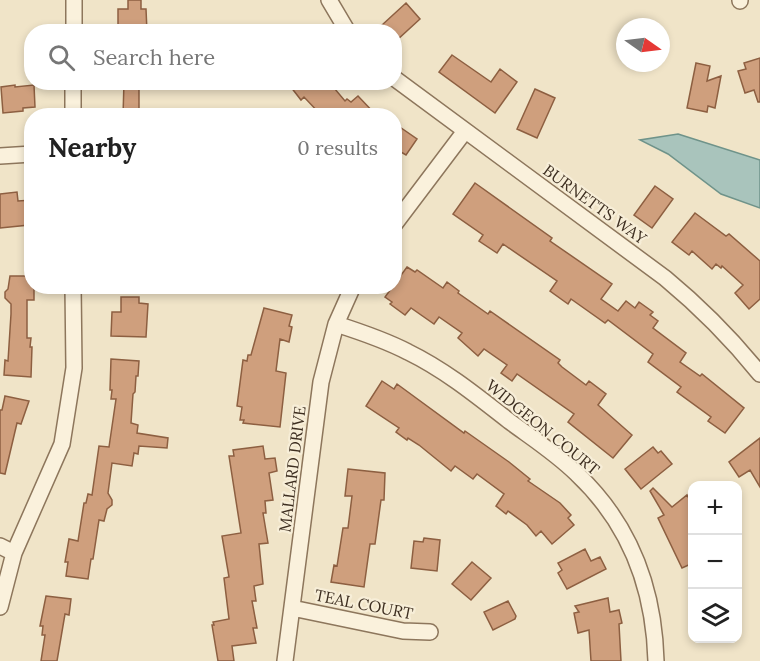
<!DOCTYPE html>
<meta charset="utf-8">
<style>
body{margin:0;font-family:Lora,serif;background:#f6f6f6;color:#222}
.controls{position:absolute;right:18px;bottom:18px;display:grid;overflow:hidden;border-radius:12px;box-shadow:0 3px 9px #0003}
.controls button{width:54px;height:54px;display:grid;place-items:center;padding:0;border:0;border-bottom:2px solid #e0e0e0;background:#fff;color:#222;font:30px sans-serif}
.compass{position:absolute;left:616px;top:18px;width:54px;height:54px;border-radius:50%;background:#fff;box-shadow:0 3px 9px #0003;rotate:104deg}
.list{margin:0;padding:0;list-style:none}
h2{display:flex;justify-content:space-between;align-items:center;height:78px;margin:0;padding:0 24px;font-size:26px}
h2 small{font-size:20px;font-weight:400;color:#767676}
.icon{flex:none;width:33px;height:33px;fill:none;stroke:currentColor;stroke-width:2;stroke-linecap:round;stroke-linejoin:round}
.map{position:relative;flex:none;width:760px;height:661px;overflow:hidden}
.search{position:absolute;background:#fff;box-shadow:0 3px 9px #0003;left:24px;top:24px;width:378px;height:66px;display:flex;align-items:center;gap:15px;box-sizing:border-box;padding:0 21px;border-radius:24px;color:#767676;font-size:22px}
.panel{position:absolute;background:#fff;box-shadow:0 3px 9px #0003;left:24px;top:108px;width:378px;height:186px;border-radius:24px}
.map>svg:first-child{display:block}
.water{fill:#a9c4bc;stroke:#6f938a;stroke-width:1.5}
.building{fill:#cf9f7d;stroke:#8d5f41;stroke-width:1.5}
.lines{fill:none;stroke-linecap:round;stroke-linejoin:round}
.street-casing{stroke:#8d765c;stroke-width:18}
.street{stroke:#faf1dc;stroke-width:15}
.labels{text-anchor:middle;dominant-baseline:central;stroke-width:4.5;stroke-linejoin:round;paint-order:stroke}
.street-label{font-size:16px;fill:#3d2e20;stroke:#f7eed8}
</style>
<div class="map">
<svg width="760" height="661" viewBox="0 0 760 661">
<rect width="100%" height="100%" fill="#f0e4c8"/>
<path class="water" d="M678,134L760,160V208L721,194L668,154L640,140Z"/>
<path class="building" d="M128,0H141V9H146L147,32H118V9H128Z
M406,3L420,19L397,40L394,38V32H388L382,25Z
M452,55L491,82L500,69L517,82L495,113L439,72Z
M760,58V102H758L754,90L745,93L738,71L746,69L744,63Z
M696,63L710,66L707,81L721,76L715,108L708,106L707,112L687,108Z
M124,82H139V116H123Z
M287,82H329L345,101L347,99L351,102L358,96L377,116H322L304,97L301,100Z
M15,85V87L34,85L35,107L23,108V111L3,113L1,87Z
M535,89L555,98L537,138L517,129Z
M394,123L417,139L406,155L394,148Z
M475,183L552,238L550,241L612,284L601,299L618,311L626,301L635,308L639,302L653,312L650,315L658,321L653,328L686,353L680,362L700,376L702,374L744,408L725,433L708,421L711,417L677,392L681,387L648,362L653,354L608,320L605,323L571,299L568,304L550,291L557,281L503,244L497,253L479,241L483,235L453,214Z
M655,186L673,199L652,228L634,215Z
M17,192L18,201L32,200V217H28L29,225L0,228V194Z
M695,213L726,236L729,234L760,261V299L749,309L735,293L743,285L722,266L721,268L716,264L712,269L692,251L689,255L672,242Z
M407,267L415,272L417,270L443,288L447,282L459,291L458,293L488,314L490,311L560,360L558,363L562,367L586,385L589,381L606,394L598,405L632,435L613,458L568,422L574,414L517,374L512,381L501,373L507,365L484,349L478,356L458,338L462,333L439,317L434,324L411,308L405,315L390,304L392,302L385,297Z
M10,276H32V286H34V300H27V338H31L30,347H32L31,377L4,375L5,360L8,361L11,314V304L5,298V292L8,289Z
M121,297H139V303L148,304L146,337L111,336L112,312H121Z
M264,308L292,315L289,326L292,327L289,342L280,339L276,371L286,373L280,427L243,423L244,420H240L242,407L237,406L243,360L247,361L248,355H251Z
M111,359L139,361L138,376H136L135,392L133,394L131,423L138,425L137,433L168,438L167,448L139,446L138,454L134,453L132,466L112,463L108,493L112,500V505L107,509L104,521L99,520L93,559H91L88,579L66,576L68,562H65L69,539L78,541L84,503H86L88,494L92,495L99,446L109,447L116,399H111L112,390H110Z
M382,381L394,389L397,384L464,433L465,431L509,462L530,479L528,481L560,503L571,515L568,518L574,525L552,544L541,531L536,536L527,525L508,511L506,514L496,506L504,494L477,474L473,479L455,466L451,471L419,445L408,438L407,440L396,432L399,428L366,406Z
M5,396L29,401L21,424L17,423L5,474L0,473V410H2Z
M760,438V487L750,470L739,477L729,462Z
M263,446L265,459L275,458L277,471L269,473L273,500L265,501L266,513H263L268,543L259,544L263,584L254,586L256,601H252L257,628H253L256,643L232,646L234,661H218L212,625H214L213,622L229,619L224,578L229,577L222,536L241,533L229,456H234L233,450Z
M653,447L658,453L661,451L672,464L641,489L625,469Z
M348,469L385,473L384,500H381L375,544H370L364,587L331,582L334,565L337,566L343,528H348L352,496H345Z
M653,488L672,507L687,495L693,506V563L682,568L658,518L664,515L650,491Z
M424,538L440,540L437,571L411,568L414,541L423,542Z
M585,549L591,561L600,557L606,569L567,589L558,573L562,570L558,563Z
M472,562L491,578L471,600L452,584Z
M46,596L71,599L69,615L65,614L57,661H41L45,635H42L43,626H40Z
M608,598L610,612L619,610L622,623L619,624L621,661H591L589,630L578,633L574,613L579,612L575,606Z
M508,601L516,616L515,619L493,630L484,612Z"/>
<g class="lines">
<g class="street-casing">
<path id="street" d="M329,0L348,32
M740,0V1
M74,32V0
M394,78L665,278C700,307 731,338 760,374
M73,116V82
M0,156L32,154
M394,225L465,131
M336,324C361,332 385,340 408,352C445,370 477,396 509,421C532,438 557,454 577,474C630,524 654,589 656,661
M0,546L14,553
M0,607L14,553L62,444L74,368L73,286
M292,608L403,631L430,632
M285,661L321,382L336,324L353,286"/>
</g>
<use href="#street" class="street"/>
</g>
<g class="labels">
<g class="street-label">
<text transform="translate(595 204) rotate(36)">BURNETTS WAY</text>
<text transform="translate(543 427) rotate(39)">WIDGEON COURT</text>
<text transform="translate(292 469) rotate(-83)">MALLARD DRIVE</text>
<text transform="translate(364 604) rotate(11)">TEAL COURT</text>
</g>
</g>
</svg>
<div class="controls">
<button>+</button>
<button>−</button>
<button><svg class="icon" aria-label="layers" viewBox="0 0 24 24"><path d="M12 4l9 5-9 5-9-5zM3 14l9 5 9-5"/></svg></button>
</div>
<svg class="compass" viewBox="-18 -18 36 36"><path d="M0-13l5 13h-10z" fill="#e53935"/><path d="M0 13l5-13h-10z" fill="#767676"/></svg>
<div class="search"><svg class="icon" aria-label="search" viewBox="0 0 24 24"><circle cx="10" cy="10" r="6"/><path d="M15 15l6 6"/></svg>Search here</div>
<section class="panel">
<h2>Nearby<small>0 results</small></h2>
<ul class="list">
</ul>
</section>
</div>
